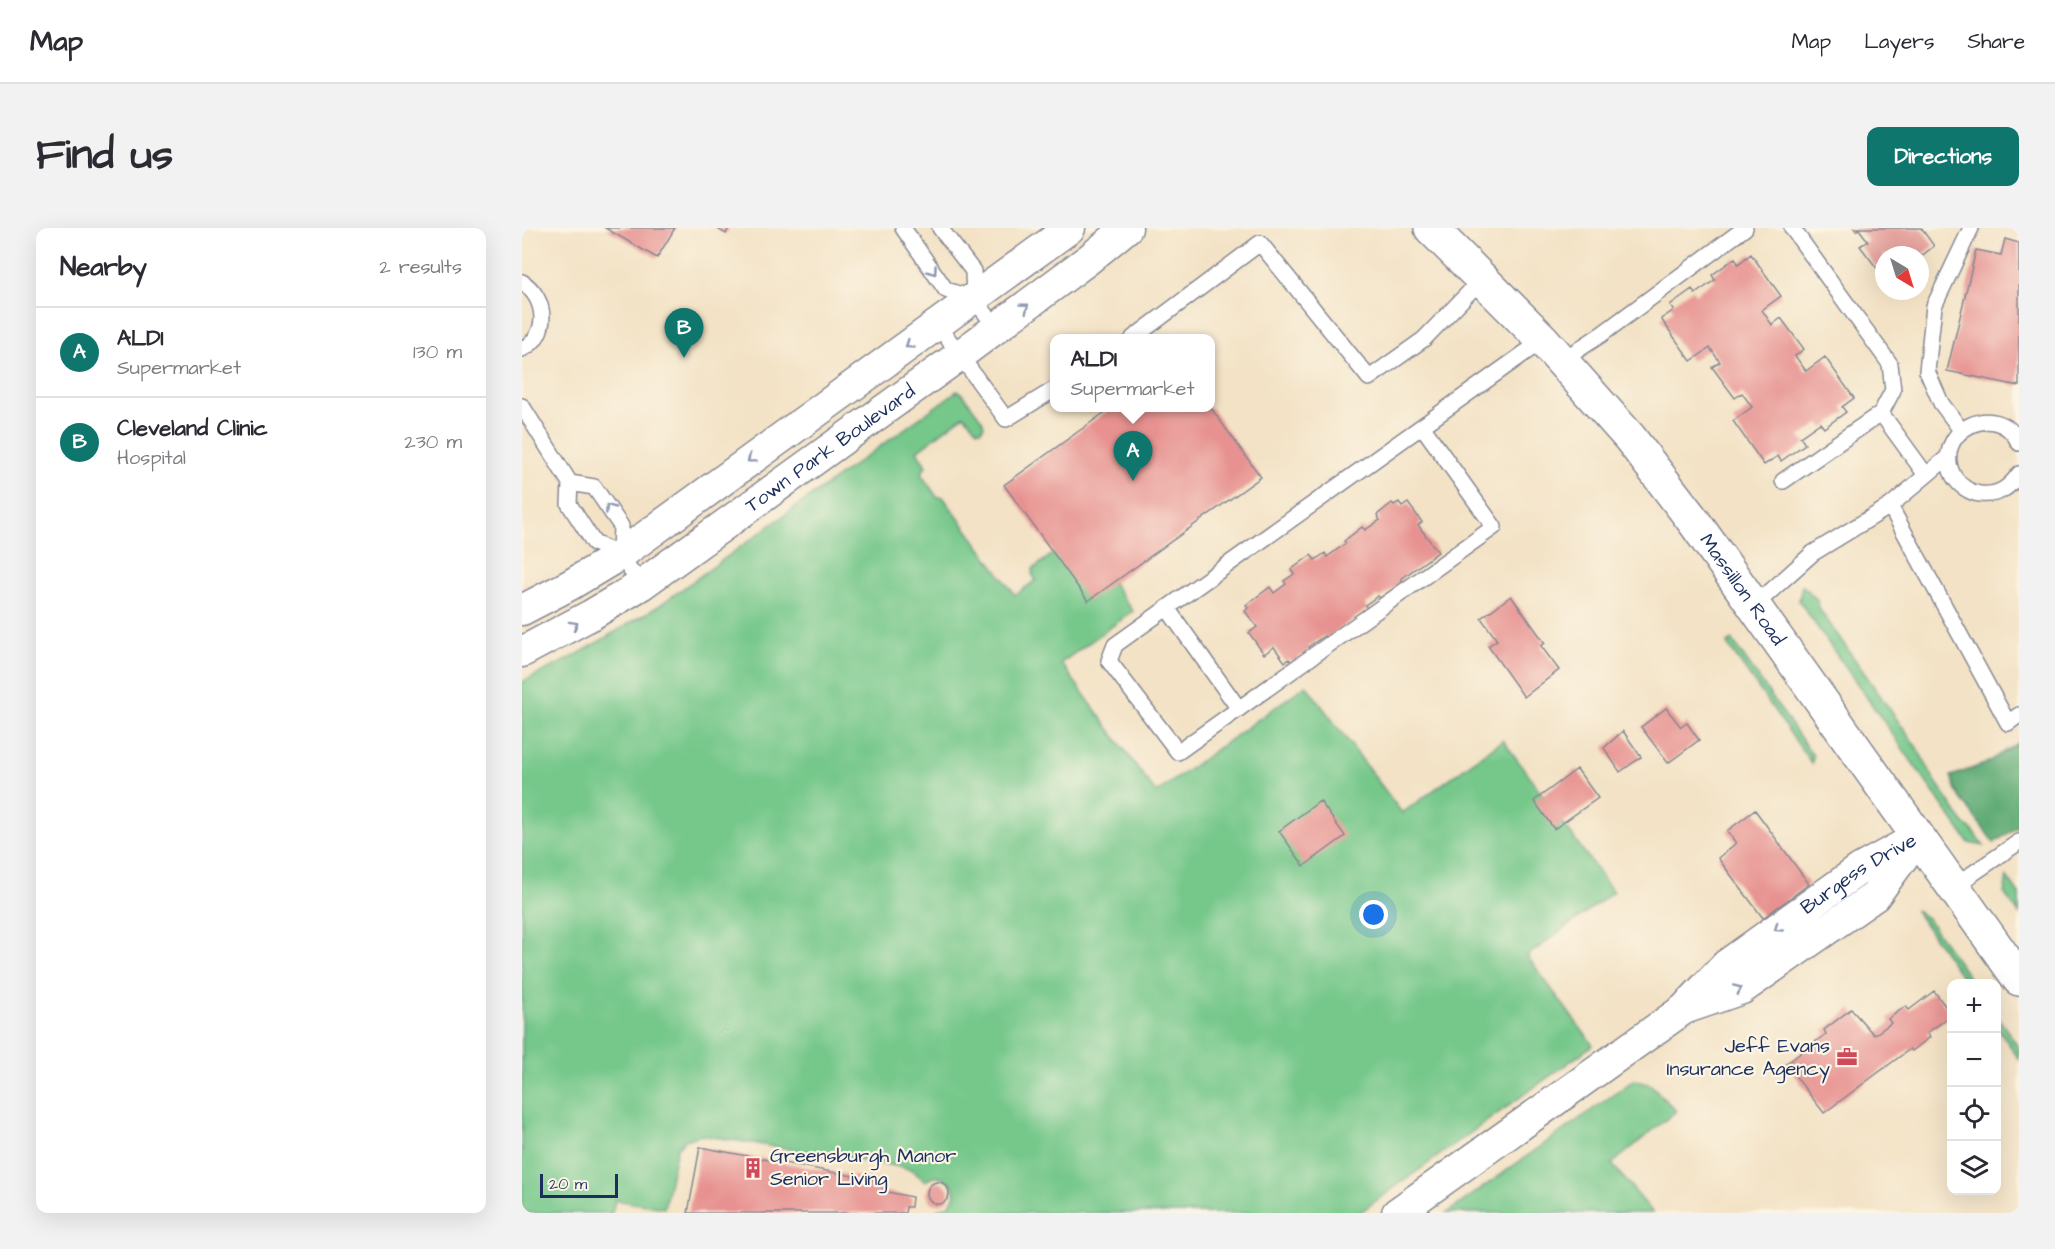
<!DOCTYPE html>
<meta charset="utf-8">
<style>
body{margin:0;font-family:"Architects Daughter",sans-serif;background:#f2f2f3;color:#2b2b33}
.controls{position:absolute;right:18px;bottom:18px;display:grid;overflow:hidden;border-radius:12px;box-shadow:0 6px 24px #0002}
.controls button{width:54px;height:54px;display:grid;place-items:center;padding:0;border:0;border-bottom:2px solid #e1e1e2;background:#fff;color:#2b2b33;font:30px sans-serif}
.compass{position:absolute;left:1353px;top:18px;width:54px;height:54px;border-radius:50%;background:#fff;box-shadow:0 6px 24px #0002;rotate:142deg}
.scale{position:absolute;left:18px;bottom:15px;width:78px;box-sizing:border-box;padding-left:6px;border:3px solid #1b2f5e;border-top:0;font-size:16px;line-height:21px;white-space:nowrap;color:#1b2f5e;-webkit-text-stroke:4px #fcf5e5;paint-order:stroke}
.you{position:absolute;left:852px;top:687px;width:21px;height:21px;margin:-15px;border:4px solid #fff;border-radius:50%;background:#1a73e8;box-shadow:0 0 0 9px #1a73e833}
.badge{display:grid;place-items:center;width:39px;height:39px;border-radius:50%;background:#0f766e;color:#fff;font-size:20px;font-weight:700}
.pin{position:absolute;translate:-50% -50px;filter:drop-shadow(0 2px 3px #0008)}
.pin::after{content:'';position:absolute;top:32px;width:21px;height:18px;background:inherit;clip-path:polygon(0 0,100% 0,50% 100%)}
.popup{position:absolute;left:528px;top:106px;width:165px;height:78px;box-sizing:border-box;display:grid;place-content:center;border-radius:12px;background:#fff;filter:drop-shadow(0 2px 4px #0005);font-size:20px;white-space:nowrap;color:#7c7c81}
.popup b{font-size:22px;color:#2b2b33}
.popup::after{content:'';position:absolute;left:50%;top:100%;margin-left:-12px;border:12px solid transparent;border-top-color:#fff}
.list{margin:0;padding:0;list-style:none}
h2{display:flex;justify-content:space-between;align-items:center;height:78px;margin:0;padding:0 24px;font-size:26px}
h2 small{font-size:20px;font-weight:400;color:#7c7c81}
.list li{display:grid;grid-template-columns:39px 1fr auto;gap:18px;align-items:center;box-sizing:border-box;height:90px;padding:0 24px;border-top:2px solid #e1e1e2}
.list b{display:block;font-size:22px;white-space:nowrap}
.list p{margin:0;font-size:20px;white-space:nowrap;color:#7c7c81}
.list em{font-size:20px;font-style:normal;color:#7c7c81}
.icon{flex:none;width:33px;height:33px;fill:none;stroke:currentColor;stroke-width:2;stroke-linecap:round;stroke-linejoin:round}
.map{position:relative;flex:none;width:1497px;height:985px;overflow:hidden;border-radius:12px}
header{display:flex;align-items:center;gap:36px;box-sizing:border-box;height:84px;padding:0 30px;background:#fff;border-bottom:2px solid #e1e1e2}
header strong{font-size:28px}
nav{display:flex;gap:33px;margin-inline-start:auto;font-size:21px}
.intro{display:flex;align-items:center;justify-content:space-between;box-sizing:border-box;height:144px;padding:0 36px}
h1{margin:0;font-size:42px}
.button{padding:15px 27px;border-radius:12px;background:#0f766e;color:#fff;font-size:21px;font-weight:700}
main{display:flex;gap:36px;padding:0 36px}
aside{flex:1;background:#fff;border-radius:12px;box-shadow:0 6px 24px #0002}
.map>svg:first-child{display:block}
.green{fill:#75c78a;stroke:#487b74;stroke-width:1.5}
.forest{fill:#60ac76;stroke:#3e6e6a;stroke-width:1.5}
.building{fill:#e79290}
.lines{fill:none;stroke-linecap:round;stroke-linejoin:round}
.service-casing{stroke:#878892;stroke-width:18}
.minor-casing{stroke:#878892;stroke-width:33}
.primary-casing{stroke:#878892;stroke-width:36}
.service{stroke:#fff;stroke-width:15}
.minor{stroke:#fff;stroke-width:30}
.primary{stroke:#fff;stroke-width:33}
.oneway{stroke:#8d97ae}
.labels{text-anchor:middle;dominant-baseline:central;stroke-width:4.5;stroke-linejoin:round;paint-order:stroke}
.street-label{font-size:20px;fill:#1b2f5e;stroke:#fcf5e5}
.poi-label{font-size:20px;fill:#1b2f5e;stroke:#fcf5e5;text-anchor:end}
</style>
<header>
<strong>Map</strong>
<nav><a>Map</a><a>Layers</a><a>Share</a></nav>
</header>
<div class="intro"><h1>Find us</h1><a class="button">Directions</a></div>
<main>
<aside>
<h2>Nearby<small>2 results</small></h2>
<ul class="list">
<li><span class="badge">A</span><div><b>ALDI</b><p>Supermarket</p></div><em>130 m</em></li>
<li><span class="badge">B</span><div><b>Cleveland Clinic</b><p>Hospital</p></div><em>230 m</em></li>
</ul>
</aside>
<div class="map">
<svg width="1497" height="985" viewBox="0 0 1497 985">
<rect width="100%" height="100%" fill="#fcf5e5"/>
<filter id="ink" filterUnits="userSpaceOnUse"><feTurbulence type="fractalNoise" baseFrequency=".0167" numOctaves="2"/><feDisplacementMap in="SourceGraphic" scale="12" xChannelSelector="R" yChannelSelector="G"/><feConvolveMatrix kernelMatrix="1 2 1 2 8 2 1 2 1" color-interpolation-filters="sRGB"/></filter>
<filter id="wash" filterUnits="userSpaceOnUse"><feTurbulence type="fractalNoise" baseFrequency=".008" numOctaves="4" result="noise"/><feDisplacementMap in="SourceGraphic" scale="24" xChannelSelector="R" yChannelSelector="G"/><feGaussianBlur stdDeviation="1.35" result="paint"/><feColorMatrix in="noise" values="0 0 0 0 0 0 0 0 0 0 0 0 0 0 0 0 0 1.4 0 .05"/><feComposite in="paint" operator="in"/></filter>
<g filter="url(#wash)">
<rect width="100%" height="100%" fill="#f3e2c5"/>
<path class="green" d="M435,163L439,164L460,192L462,198L459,202H455L442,187L395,223L404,238L399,246L415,269H421L493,367L514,352L510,346L511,341L532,325L591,355L611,383L539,435L634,565L784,457L880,585L981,512L1091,664L1005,728L1071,817L837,985H415V982L428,977L433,966L430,956C421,947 414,947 403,953L390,942L380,939L179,907L163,912L155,920L142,980L93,972L90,985H0V454L51,429L135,379Z
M1280,357L1295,372L1298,382L1395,520L1412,551L1442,596L1450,602L1462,618L1447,615L1277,373Z
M1210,412L1291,528L1290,536L1205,416Z
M1485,649L1497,666V686L1482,665Z
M1393,682L1405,690L1451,755H1444Z
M1475,788L1497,820V831L1475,799Z
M1112,852L1129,857L1154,883L1090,936L1131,985H925Z"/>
<path class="forest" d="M1497,514V597L1472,615L1434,564L1429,548L1463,536Z"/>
<g id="blocks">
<path class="building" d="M83,0H153L135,30Z
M194,0H207L204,6Z
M1332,0H1399L1412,18L1398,29V27H1362V39L1357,43L1338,18L1346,13L1337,1L1334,3Z
M1483,11L1497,15V158L1425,143L1454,22L1479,27Z
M1229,26L1259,68L1240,82L1250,97L1259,90L1282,121L1273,128L1284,143L1303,129L1332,170L1320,179L1324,184L1302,200L1298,195L1278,209L1283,216L1259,233L1256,228L1242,237L1211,193L1230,179L1220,165L1213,170L1190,139L1198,134L1188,120L1169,133L1139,91L1152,82L1148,77L1170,61L1173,66L1193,52L1190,47L1213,30L1216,36Z
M589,180H689L739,249L566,373L482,257Z
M877,274L880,279L886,275L900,294L896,297L916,324L879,351L881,354L858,370L856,368L843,377L845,381L804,411L802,408L786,419L788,422L770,435L767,431L763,434L752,419L742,426L727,405L735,399L723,383L726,380L724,377L748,359L752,365L764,356L762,353L772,346L769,342L789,327L793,332L803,325L805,329L824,315L822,313L840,299L843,302L858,292L855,287L870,275L872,277Z
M989,368L1023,415L1019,418L1037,442L1002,469L966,418L975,412L959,390Z
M1144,480L1159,499L1165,495L1177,512L1146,535L1119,499Z
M1101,503L1119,529L1098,544L1082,520Z
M1055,541L1076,570L1032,601L1012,573Z
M798,573L823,608L782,638L757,603Z
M1233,582L1287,656L1241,690L1196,630L1214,615L1205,603Z
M1412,763L1430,787L1405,805L1408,809L1390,823L1388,821L1302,885L1264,836L1304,806L1302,802L1329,781L1352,807L1369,795L1366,791L1384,778L1387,782Z
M178,919L363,954L361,963L390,969L389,979H384L383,985H166Z
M405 965a11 11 0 1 1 22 0a11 11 0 1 1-22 0Z"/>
</g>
</g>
<g filter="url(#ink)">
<use href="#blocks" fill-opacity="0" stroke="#878892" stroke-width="1.5"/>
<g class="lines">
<g class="service-casing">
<path id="service" d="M381,0L424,62L452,71L475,100
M418,0L451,43L452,71
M0,54C24,69 29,107 0,121
M416,97L484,191L533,161
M611,110L738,15L847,150L902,111L960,51
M1039,133L1080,106L1223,0
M0,178L48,255L47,276L72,315L98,327L119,357
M1359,185L1404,247
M900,198L972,299L656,524L587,433L593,417L1021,112
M1439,202L1419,175L1405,143L1412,78L1449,0
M1497,215C1476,169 1407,204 1432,249C1438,258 1448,265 1458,266C1476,268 1487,260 1497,246
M1261,253L1359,185L1371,162L1368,136L1270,0
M48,255L72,259L99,298L98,327
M1368,278L1427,228
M1232,378L1291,325L1368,278L1486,495L1497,487
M645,380L717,481
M1431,659L1497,614"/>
</g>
<g class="minor-casing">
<g id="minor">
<path d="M0,382L48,357L98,327L548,0"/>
<path id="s1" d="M0,424L69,387L119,357L438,127L567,31L605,0"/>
<path id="s2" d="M875,985L1162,781L1204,737L1338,641L1396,609L1353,668L1220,761L1162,781"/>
</g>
</g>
<g class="primary-casing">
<g id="primary">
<path id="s3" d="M909,0L1021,112L1108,210L1173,295L1497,751"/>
</g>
</g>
<use href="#service" class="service"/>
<use href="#minor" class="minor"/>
<use href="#primary" class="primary"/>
</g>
<defs><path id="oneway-chevron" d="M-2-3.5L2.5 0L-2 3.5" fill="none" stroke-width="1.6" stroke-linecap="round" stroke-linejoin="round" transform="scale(1.5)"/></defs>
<g class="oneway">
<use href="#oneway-chevron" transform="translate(411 43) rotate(55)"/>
<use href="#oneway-chevron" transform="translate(503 79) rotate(-37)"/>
<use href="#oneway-chevron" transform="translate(387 117) rotate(145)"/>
<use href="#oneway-chevron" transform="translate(229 231) rotate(143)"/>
<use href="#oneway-chevron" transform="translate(87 280) rotate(-125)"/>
<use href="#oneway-chevron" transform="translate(52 397) rotate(-29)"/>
<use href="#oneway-chevron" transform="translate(1256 700) rotate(145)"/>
<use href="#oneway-chevron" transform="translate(1216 761) rotate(-24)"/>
</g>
</g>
<defs>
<g id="office-bare" transform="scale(1.62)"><path d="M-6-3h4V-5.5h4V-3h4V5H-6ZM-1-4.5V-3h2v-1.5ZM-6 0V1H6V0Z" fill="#d1495b" stroke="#fcf5e5" stroke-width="2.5" paint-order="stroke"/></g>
<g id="building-bare" transform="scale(1.62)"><path d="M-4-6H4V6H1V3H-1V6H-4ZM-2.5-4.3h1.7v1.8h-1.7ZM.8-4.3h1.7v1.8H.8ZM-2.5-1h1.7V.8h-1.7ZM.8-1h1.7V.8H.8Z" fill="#d1495b" stroke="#fcf5e5" stroke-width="2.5" paint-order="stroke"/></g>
</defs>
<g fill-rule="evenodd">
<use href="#office-bare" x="1325" y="829"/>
<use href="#building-bare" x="231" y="940"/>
</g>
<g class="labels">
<g class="street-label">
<text stroke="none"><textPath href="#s1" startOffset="370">Town Park Boulevard</textPath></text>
<text stroke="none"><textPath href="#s3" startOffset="478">Massillon Road</textPath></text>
<text stroke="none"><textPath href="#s2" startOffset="574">Burgess Drive</textPath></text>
</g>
<g class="poi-label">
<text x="1308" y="818">Jeff Evans<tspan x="1308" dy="23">Insurance Agency</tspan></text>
<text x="248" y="928" text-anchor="start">Greensburgh Manor<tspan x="248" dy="23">Senior Living</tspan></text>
</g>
</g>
</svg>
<div class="controls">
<button>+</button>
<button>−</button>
<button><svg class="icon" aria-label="locate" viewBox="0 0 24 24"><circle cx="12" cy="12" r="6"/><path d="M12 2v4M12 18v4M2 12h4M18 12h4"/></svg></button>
<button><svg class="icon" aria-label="layers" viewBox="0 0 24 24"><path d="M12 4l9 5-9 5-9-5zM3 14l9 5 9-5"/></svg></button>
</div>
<svg class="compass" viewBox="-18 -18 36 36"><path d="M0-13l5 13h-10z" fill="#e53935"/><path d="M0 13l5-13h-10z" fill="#7c7c81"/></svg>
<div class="scale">20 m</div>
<div class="you"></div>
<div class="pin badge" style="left:611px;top:253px">A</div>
<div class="popup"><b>ALDI</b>Supermarket</div>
<div class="pin badge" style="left:162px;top:130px">B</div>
</div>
</main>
